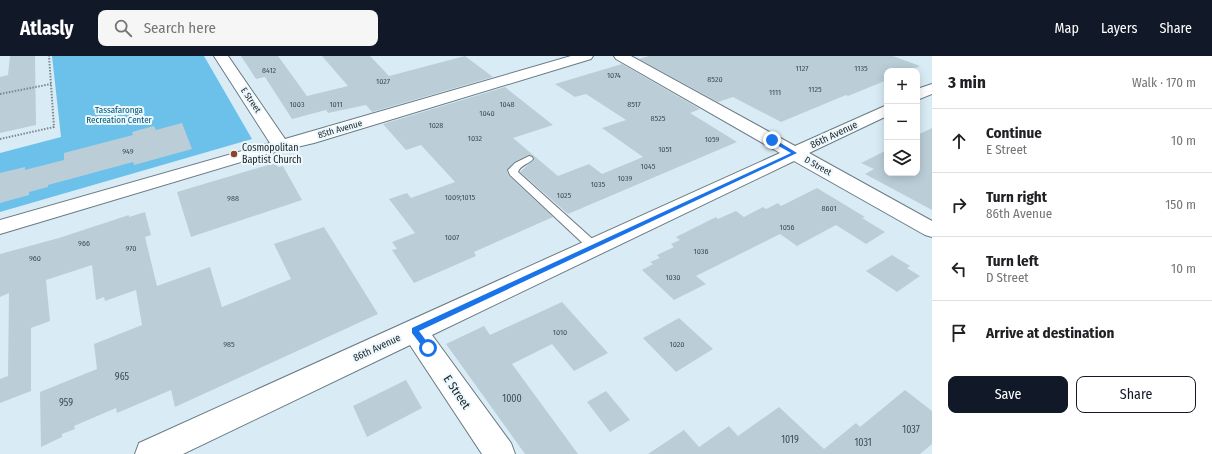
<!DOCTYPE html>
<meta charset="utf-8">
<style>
body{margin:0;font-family:"Fira Sans Condensed",sans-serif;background:#f6f6f6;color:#202124}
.controls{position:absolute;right:12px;top:12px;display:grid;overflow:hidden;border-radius:8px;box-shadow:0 2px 10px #0003}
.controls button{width:36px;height:36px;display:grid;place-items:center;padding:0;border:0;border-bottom:1px solid #e0e0e0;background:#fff;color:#202124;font:20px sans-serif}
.stop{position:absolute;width:12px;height:12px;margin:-9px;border:3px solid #1a73e8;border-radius:50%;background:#fff}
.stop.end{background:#1a73e8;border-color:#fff;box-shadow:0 1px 4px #0008}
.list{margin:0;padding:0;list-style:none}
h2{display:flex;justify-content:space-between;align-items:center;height:52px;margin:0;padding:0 16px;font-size:17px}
h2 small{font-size:13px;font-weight:400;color:#757577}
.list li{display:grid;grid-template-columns:26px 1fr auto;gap:12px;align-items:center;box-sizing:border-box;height:64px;padding:0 16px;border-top:1px solid #e0e0e0}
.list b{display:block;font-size:15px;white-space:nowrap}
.list p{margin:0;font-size:13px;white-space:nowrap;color:#757577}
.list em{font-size:13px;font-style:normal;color:#757577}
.actions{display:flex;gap:8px;padding:12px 16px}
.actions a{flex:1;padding:9px 0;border:1px solid #111827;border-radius:8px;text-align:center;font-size:14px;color:#111827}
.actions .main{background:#111827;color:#fff}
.icon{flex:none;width:22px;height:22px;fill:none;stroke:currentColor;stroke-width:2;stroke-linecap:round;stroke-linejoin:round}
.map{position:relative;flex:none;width:932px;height:398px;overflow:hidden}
header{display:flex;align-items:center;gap:24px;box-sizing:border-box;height:56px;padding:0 20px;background:#111827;color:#fff}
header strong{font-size:19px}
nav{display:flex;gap:22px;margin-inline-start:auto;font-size:14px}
.search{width:280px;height:36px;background:#f6f6f6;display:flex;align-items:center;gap:10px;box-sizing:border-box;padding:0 14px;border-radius:8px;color:#757577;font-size:15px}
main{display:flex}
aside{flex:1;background:#fff}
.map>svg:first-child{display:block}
.green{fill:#6cc1ea}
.building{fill:#bbced8}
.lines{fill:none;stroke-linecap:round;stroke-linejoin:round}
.lane-casing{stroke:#697a83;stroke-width:2}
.street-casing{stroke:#697a83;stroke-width:2}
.path{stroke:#7a878d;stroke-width:2;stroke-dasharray:1.5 1.5;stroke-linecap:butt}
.lane{fill:#fff;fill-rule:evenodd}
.street{fill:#fff;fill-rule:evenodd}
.route{fill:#1a73e8}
.poi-dot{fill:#8e4526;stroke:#ecf8fe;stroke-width:1.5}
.labels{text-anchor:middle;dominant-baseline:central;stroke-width:4;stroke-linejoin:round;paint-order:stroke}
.number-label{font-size:8px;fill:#434d52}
.far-street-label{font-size:9px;fill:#1b2225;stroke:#ecf8fe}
.far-park-label{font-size:9px;fill:#005574;stroke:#ecf8fe}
.street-label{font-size:10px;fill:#1b2225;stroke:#ecf8fe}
.poi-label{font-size:10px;fill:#1b2225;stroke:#ecf8fe;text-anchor:start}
.near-number-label{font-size:10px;fill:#434d52}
.near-street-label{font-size:12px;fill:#1b2225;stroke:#ecf8fe}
</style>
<header>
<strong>Atlasly</strong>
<div class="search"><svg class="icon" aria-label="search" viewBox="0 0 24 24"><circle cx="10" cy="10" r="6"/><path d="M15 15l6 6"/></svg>Search here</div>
<nav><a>Map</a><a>Layers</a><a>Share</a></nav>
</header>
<main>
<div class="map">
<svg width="932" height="398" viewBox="0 0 932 398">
<rect width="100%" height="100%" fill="#d9ecf6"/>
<path class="green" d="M52,0H204L252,83L0,156V97L61,81Z"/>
<path class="building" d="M10,0H35L36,69L0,77V21L8,19Z
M241,0H278L307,40L348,30L322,0H370L389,20L465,0L493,21L372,56L366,49L328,57L326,54L292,63L265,21L256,23Z
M649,0H893L920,10L909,15H887V24L848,40L846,39L781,66L733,41L718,46L639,3Z
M622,8L700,53L690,57L737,86L568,158L520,116L534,103L532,100L528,99L514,106L507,115L509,120L553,161L474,196L476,200L414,227L392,194L397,193L392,186L415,177L389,143L407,137L411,142L455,126L421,89L406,94L383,68L505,31L553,69L513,82L558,120L589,108L602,118L643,101L602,72L626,64L586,38L575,41L555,28Z
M182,67L192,93L134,109L133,106L48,129V131L29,136V139L0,147V117L25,111V114L64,104V97L133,79L132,76L154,70L156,74Z
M932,72V154L865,118L874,113L861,107L887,94V117H917V79Z
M275,107L278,111L283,110L302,144L191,181L177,136Z
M817,132L865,161L862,162L885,176L866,188L836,169L797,190L780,178L696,220L706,228L674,244L642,214L653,208L650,206L660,202L657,199L674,191L671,188L680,184L676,181L716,161L718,163L736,155L744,161L763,151L766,153L778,147L781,150Z
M145,156L151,179L145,181L157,230L210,211L222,251L291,223L274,188L324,171L378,258L175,351L171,334L117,357L116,352L74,370L75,373L62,378V381L41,391L40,336L97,313L94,288L142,269L136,234L105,245L104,241L96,244L92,209L46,224L50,265L31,272V335L0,347V323L8,320L9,237L0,241V198L59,182L129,159V161Z
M892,199L910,210L907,212L920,220L897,236L866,215Z
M562,246L608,297L574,315L552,288L512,308L578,398H525L446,288L484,270L490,279Z
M679,262L713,293L676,316L643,282Z
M406,324L422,352L367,381L353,350Z
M905,334L932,355V388L920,398H648L684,374L699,391L729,370L738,380L779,351L824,393L856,367L860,371Z
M606,335L630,364L610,376L587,346Z"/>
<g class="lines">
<g class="lane-casing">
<path id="lane" d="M529,100L532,101L533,103C529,108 520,109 518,116L598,188L599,191L598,194H590L510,119L508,114L515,107Z"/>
</g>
<g class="street-casing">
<path id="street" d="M214,0H228L285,83L571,0H593L591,3L314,87L271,97L0,178V164L270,87Z
M614,0H631L795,90L887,49V60L809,97L932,165V181L925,179L794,105L432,279L511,387L515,398H482L410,289L183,398H135L139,387L780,97L616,3Z
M932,28V38L917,44V33Z"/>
</g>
<path class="path" d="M0,38L51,28
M0,83L54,71L49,0"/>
<use href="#lane" class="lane"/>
<use href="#street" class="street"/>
</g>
<path class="route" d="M770,83H774L797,97L419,275L430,290V294H425L412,277V272L791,97L770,85Z"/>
<circle class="poi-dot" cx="234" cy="98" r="4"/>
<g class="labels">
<g class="number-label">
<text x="802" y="12">1127</text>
<text x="861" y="12">1135</text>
<text x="269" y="14">8412</text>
<text x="614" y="19">1074</text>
<text x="715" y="23">8520</text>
<text x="383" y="25">1027</text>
<text x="815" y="33">1125</text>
<text x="775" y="36">1111</text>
<text x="297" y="48">1003</text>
<text x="336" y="48">1011</text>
<text x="507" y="48">1048</text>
<text x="634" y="48">8517</text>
<text x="487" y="57">1040</text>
<text x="658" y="62">8525</text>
<text x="436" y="69">1028</text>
<text x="475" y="82">1032</text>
<text x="712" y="83">1059</text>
<text x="665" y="93">1051</text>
<text x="128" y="95">949</text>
<text x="648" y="110">1045</text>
<text x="625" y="122">1039</text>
<text x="598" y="128">1035</text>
<text x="564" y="139">1025</text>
<text x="460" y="141">1009;1015</text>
<text x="233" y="142">988</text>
<text x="829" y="152">8601</text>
<text x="787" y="171">1056</text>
<text x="452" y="181">1007</text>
<text x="84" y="187">966</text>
<text x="131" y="192">970</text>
<text x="701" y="195">1036</text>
<text x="35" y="202">960</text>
<text x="673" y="221">1030</text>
<text x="560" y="276">1010</text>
<text x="229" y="288">985</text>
<text x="677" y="288">1020</text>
</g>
<g class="far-street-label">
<text transform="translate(251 44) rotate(56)">E Street</text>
<text transform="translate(340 73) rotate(-16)">85th Avenue</text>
<text transform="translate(818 110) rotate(29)">D Street</text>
</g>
<g class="far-park-label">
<text x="119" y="54">Tassafaronga<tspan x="119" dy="10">Recreation Center</tspan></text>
</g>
<g class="street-label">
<text transform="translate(834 79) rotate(-25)">86th Avenue</text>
<text transform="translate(377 292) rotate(-25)">86th Avenue</text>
</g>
<g class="poi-label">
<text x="242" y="92">Cosmopolitan<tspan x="242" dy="12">Baptist Church</tspan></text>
</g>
<g class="near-number-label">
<text x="122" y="321">965</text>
<text x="512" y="343">1000</text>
<text x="66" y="347">959</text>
<text x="911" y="374">1037</text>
<text x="790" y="384">1019</text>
<text x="863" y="387">1031</text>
</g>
<g class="near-street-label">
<text transform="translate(457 336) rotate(56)">E Street</text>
</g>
</g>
</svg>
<div class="controls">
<button>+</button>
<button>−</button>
<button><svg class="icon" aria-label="layers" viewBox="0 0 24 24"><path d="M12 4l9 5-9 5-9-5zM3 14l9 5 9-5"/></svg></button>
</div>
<div class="stop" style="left:428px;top:292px"></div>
<div class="stop end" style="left:772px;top:84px"></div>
</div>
<aside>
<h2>3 min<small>Walk · 170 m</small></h2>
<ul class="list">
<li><svg class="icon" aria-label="ahead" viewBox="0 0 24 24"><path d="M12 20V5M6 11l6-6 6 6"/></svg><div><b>Continue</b><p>E Street</p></div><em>10 m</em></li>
<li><svg class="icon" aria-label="right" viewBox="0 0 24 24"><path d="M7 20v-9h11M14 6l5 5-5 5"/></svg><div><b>Turn right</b><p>86th Avenue</p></div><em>150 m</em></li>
<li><svg class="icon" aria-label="left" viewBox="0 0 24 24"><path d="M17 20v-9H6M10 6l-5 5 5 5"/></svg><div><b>Turn left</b><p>D Street</p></div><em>10 m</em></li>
<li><svg class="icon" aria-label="arrive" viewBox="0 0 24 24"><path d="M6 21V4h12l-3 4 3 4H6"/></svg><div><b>Arrive at destination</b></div></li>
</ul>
<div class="actions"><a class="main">Save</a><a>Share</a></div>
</aside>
</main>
